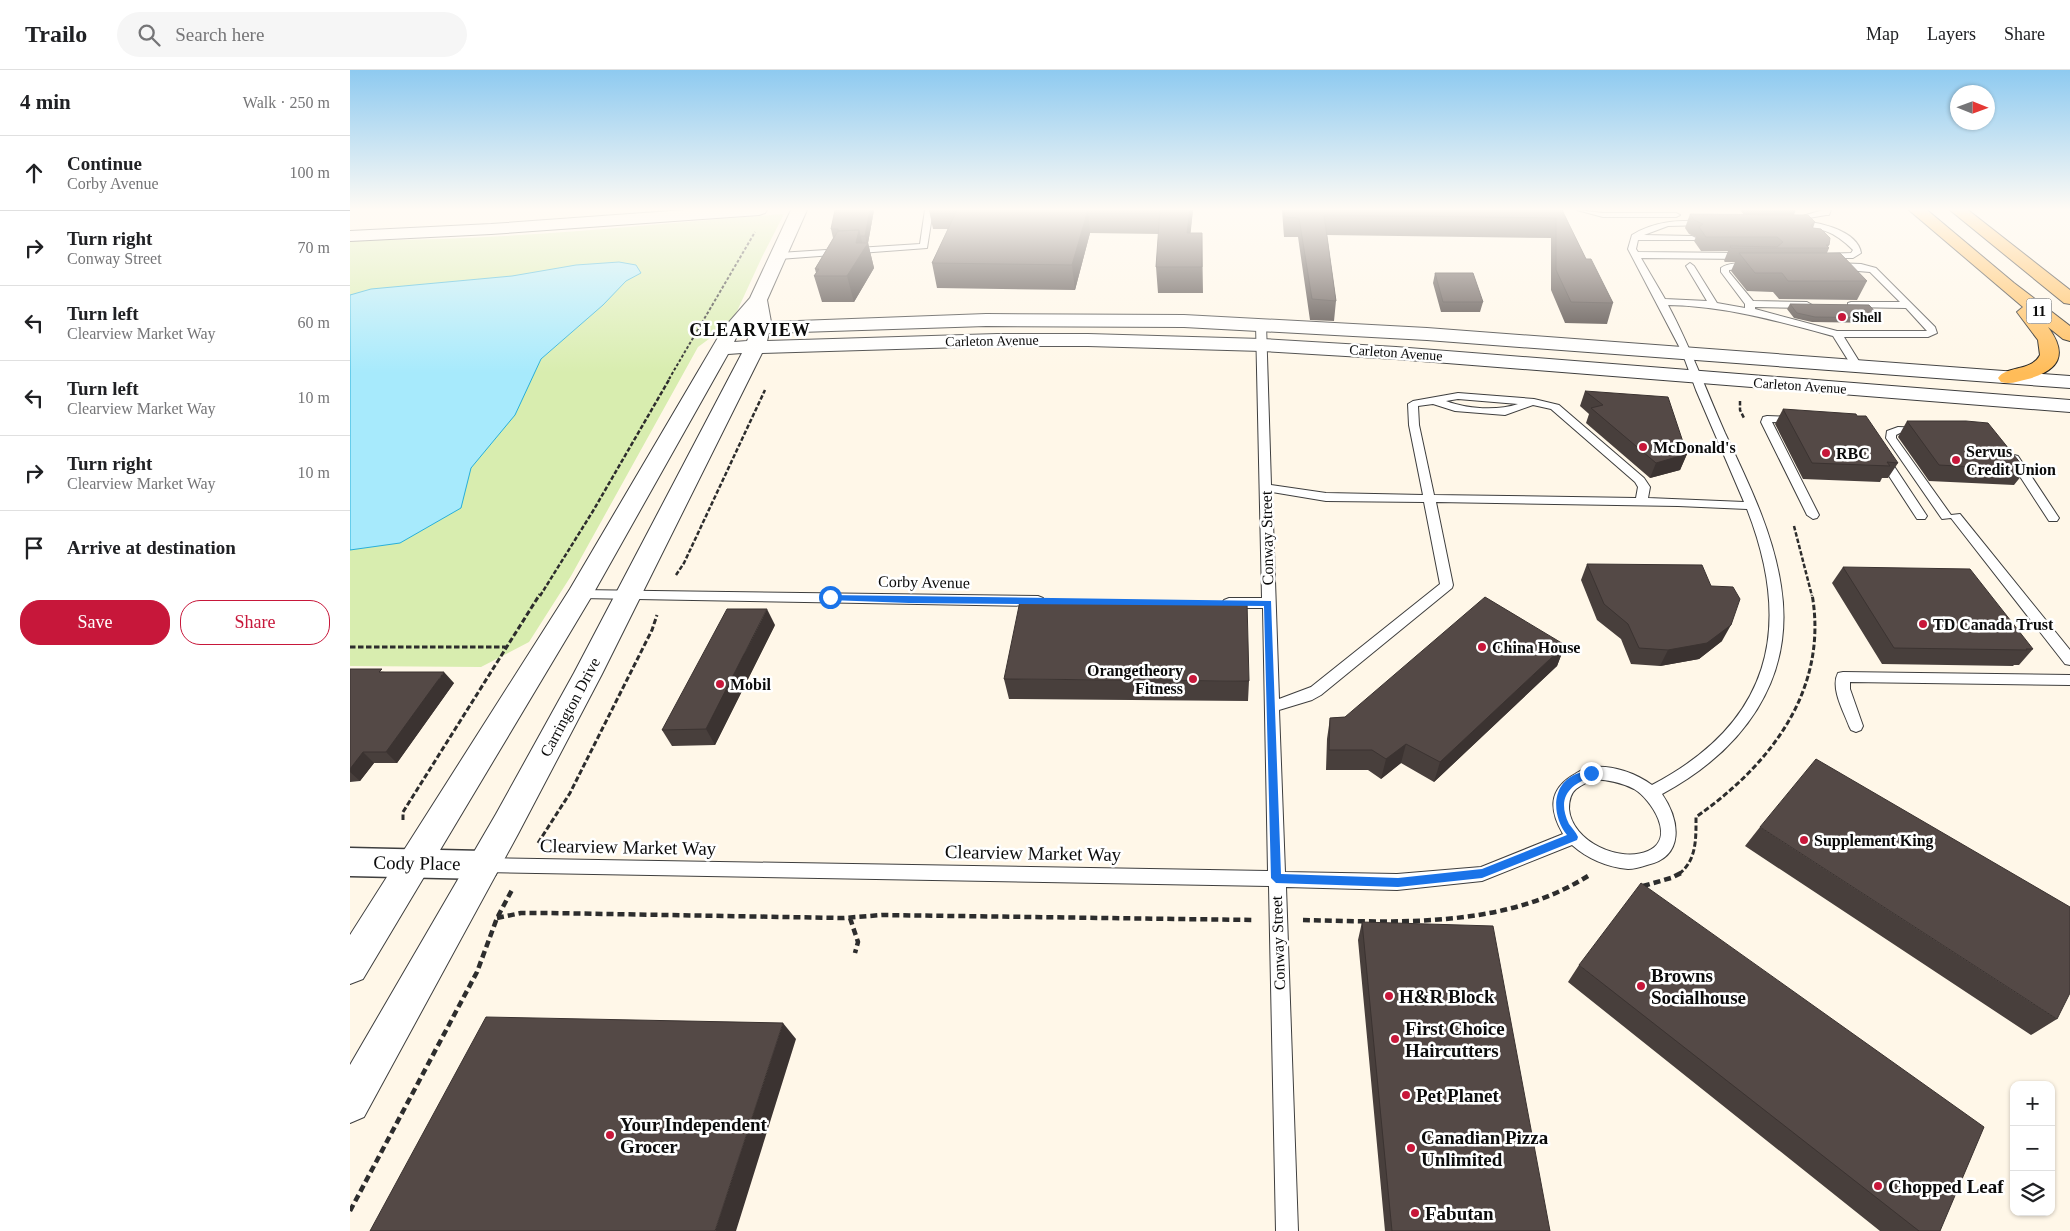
<!DOCTYPE html>
<meta charset="utf-8">
<style>
body{margin:0;font-family:Georgia,serif;background:#f6f6f6;color:#202124}
.controls{position:absolute;right:15px;bottom:15px;display:grid;overflow:hidden;border-radius:10px;box-shadow:0 1px 4px #0004}
.controls button{width:45px;height:45px;display:grid;place-items:center;padding:0;border:0;border-bottom:1px solid #e0e0e0;background:#fff;color:#202124;font:25px sans-serif}
.compass{position:absolute;left:1600px;top:15px;width:45px;height:45px;border-radius:50%;background:#fff;box-shadow:0 1px 4px #0004;rotate:91deg}
.stop{position:absolute;width:15px;height:15px;margin:-11px;border:4px solid #1a73e8;border-radius:50%;background:#fff}
.stop.end{background:#1a73e8;border-color:#fff;box-shadow:0 1px 5px #0008}
.list{margin:0;padding:0;list-style:none}
h2{display:flex;justify-content:space-between;align-items:center;height:65px;margin:0;padding:0 20px;font-size:21px}
h2 small{font-size:16px;font-weight:400;color:#757577}
.list li{display:grid;grid-template-columns:32px 1fr auto;gap:15px;align-items:center;box-sizing:border-box;height:75px;padding:0 20px;border-top:1px solid #e0e0e0}
.list b{display:block;font-size:19px;white-space:nowrap}
.list p{margin:0;font-size:16px;white-space:nowrap;color:#757577}
.list em{font-size:16px;font-style:normal;color:#757577}
.actions{display:flex;gap:10px;padding:15px 20px}
.actions a{flex:1;padding:11px 0;border:1px solid #c7173a;border-radius:20px;text-align:center;font-size:18px;color:#c7173a}
.actions .main{background:#c7173a;color:#fff}
.icon{flex:none;width:28px;height:28px;fill:none;stroke:currentColor;stroke-width:2;stroke-linecap:round;stroke-linejoin:round}
.map{position:relative;flex:none;width:1720px;height:1161px;overflow:hidden}
header{display:flex;align-items:center;gap:30px;box-sizing:border-box;height:70px;padding:0 25px;background:#fff;border-bottom:1px solid #e0e0e0}
header strong{font-size:24px}
nav{display:flex;gap:28px;margin-inline-start:auto;font-size:18px}
.search{width:350px;height:45px;background:#f6f6f6;display:flex;align-items:center;gap:12px;box-sizing:border-box;padding:0 18px;border-radius:28px;color:#757577;font-size:19px}
main{display:flex}
aside{flex:1;background:#fff}
.map>svg:first-child{display:block}
.green{fill:#d8edaf}
.water{fill:#a7eafc;stroke:#27afda}
.lines{fill:none;stroke-linecap:round;stroke-linejoin:round}
.service-casing{stroke:#3e3e3e;stroke-width:2}
.minor-casing{stroke:#3e3e3e;stroke-width:3}
.tertiary-casing{stroke:#3e3e3e;stroke-width:2}
.primary-casing{stroke:#1c1c1c;stroke-width:2}
.path-far3{stroke:#2d2d2d;stroke-width:2;stroke-dasharray:3 2;stroke-linecap:butt}
.path-far2{stroke:#2d2d2d;stroke-width:2.5;stroke-dasharray:4.5 2;stroke-linecap:butt}
.path-far1{stroke:#2d2d2d;stroke-width:3;stroke-dasharray:5.5 2.5;stroke-linecap:butt}
.path{stroke:#2d2d2d;stroke-width:4.5;stroke-dasharray:7 4;stroke-linecap:butt}
.service{fill:#fff;fill-rule:evenodd}
.minor{fill:#fff;fill-rule:evenodd}
.tertiary{fill:#fff;fill-rule:evenodd}
.primary{fill:#ffbc58;fill-rule:evenodd}
.wall{fill:#483f3c}
.shaded-wall{fill:#3b3331}
.building{fill:#544946;stroke:#3b3331}
.route{fill:#1a73e8}
.poi-dot{fill:#c7173a;stroke:#fff;stroke-width:2}
.labels{text-anchor:middle;dominant-baseline:central;stroke-width:5;stroke-linejoin:round;paint-order:stroke}
.far-poi-label{font-size:14px;font-weight:bold;fill:#0b0b0b;stroke:#fff;text-anchor:start}
.far-street-label{font-size:14px;fill:#0b0b0b;stroke:#fff}
.shield{fill:#fff;stroke:#545454;stroke-width:1}
.shield-label{font-size:15px;font-weight:bold;fill:#0b0b0b}
.poi-label{font-size:16px;font-weight:bold;fill:#0b0b0b;stroke:#fff;text-anchor:start}
.street-label{font-size:16px;fill:#0b0b0b;stroke:#fff}
.far-district-label{font-size:18px;font-weight:bold;letter-spacing:1px;fill:#0b0b0b;stroke:#fff}
.near-street-label{font-size:19px;fill:#0b0b0b;stroke:#fff}
.near-poi-label{font-size:19px;font-weight:bold;fill:#0b0b0b;stroke:#fff;text-anchor:start}
</style>
<header>
<strong>Trailo</strong>
<div class="search"><svg class="icon" aria-label="search" viewBox="0 0 24 24"><circle cx="10" cy="10" r="6"/><path d="M15 15l6 6"/></svg>Search here</div>
<nav><a>Map</a><a>Layers</a><a>Share</a></nav>
</header>
<main>
<aside>
<h2>4 min<small>Walk · 250 m</small></h2>
<ul class="list">
<li><svg class="icon" aria-label="ahead" viewBox="0 0 24 24"><path d="M12 20V5M6 11l6-6 6 6"/></svg><div><b>Continue</b><p>Corby Avenue</p></div><em>100 m</em></li>
<li><svg class="icon" aria-label="right" viewBox="0 0 24 24"><path d="M7 20v-9h11M14 6l5 5-5 5"/></svg><div><b>Turn right</b><p>Conway Street</p></div><em>70 m</em></li>
<li><svg class="icon" aria-label="left" viewBox="0 0 24 24"><path d="M17 20v-9H6M10 6l-5 5 5 5"/></svg><div><b>Turn left</b><p>Clearview Market Way</p></div><em>60 m</em></li>
<li><svg class="icon" aria-label="left" viewBox="0 0 24 24"><path d="M17 20v-9H6M10 6l-5 5 5 5"/></svg><div><b>Turn left</b><p>Clearview Market Way</p></div><em>10 m</em></li>
<li><svg class="icon" aria-label="right" viewBox="0 0 24 24"><path d="M7 20v-9h11M14 6l5 5-5 5"/></svg><div><b>Turn right</b><p>Clearview Market Way</p></div><em>10 m</em></li>
<li><svg class="icon" aria-label="arrive" viewBox="0 0 24 24"><path d="M6 21V4h12l-3 4 3 4H6"/></svg><div><b>Arrive at destination</b></div></li>
</ul>
<div class="actions"><a class="main">Save</a><a>Share</a></div>
</aside>
<div class="map">
<svg width="1720" height="1161" viewBox="0 0 1720 1161">
<rect width="100%" height="100%" fill="#fff7e8"/>
<path class="green" d="M434,144L412,187L382,252L348,277L221,506L179,572L131,597L0,596V170C145,172 290,155 434,144Z"/>
<path class="water" d="M269,192L286,195L291,203L276,211L253,235L191,289L165,345L121,398L111,438L50,473L0,480V225L21,219L162,206L226,195Z"/>
<g class="lines">
<g class="service-casing">
<path id="service" d="M575,140H583L577,178L429,189L425,186L429,183L570,174Z
M1227,140L1253,143H1326L1330,145L1326,147H1253Z
M1473,140H1481L1479,145H1476L1453,149L1449,147Z
M1354,151H1357V155L1318,156L1294,165L1342,166L1346,168L1345,170H1288L1286,179L1288,182L1395,183L1399,186L1395,189L1291,188L1315,229L1357,231L1336,196L1340,193L1344,196L1367,233L1395,238V234L1371,202V198C1377,193 1398,191 1404,196L1403,198L1379,200V202L1403,231L1457,232L1462,235L1457,238L1405,237V239L1487,261H1577L1556,238L1498,237V233L1501,232H1550L1520,202L1484,199L1480,196L1484,193L1511,194L1526,198L1585,257L1587,263L1578,267H1494L1512,296L1507,299L1503,298L1483,266C1428,251 1375,236 1318,235C1340,276 1356,320 1375,363C1398,412 1423,462 1431,516C1446,610 1392,681 1312,724C1330,750 1335,787 1297,795C1291,797 1284,799 1278,799C1257,797 1238,789 1222,775L1132,811L1047,820L936,817L948,1161H926L919,816L134,802L128,800L126,795L128,790L134,788L918,801L913,538H879L874,536L872,533L874,530L879,528H912L906,254L911,251L916,254L921,415L976,423L1073,425L1059,355L1058,334L1063,331L1108,323L1184,329L1209,335L1294,408L1300,417L1298,428L1394,432L1346,320L1332,282L1278,179L1282,165C1304,151 1328,150 1354,151ZM1108,329L1168,334C1147,341 1117,339 1096,331ZM1083,334L1105,341L1155,345L1183,335L1201,339L1285,412L1288,417L1286,428L1084,425L1069,355L1068,336ZM922,422L976,431L1074,432L1090,514L961,617L929,629ZM1086,432L1328,436L1397,439C1444,560 1420,653 1302,715C1286,703 1262,695 1243,697C1236,697 1230,701 1225,704C1198,719 1199,740 1213,764L1131,797L1047,804L935,802L929,640L962,630L971,625L1102,518L1103,515ZM1243,709C1257,710 1271,712 1284,719C1301,729 1327,768 1298,781C1270,793 1222,772 1219,739C1219,732 1220,724 1226,719C1231,715 1238,712 1243,709Z
M1443,152C1463,149 1508,160 1511,183L1503,188H1474V184L1501,183L1503,180C1484,161 1472,158 1446,156H1443Z
M1417,346L1447,347L1452,350L1447,353L1422,352L1469,445L1467,448L1463,449L1457,445L1411,352L1413,347Z
M1548,357L1574,358L1575,360L1574,362L1550,363L1546,365V368L1601,445L1610,444L1720,580V595L1715,594L1601,448L1592,449L1536,368L1537,361Z
M1532,383L1536,384L1575,443L1577,446L1575,449H1567L1526,386Z
M1664,385L1668,386L1707,445L1709,448L1707,451H1699L1658,388Z
M230,520L688,526L693,528L695,531L693,534L688,536L230,528L225,527L224,524L225,521Z
M1493,602L1720,605V615L1500,612V619L1513,656L1511,660L1506,662L1501,660L1499,656C1494,642 1480,618 1488,603Z"/>
</g>
<g class="minor-casing">
<path id="minor" d="M0,778L134,781L145,785L150,795L145,805L134,809L0,806Z"/>
</g>
<g class="tertiary-casing">
<path id="tertiary" d="M335,140H417L415,143L409,145L141,164L0,171V161L141,154Z
M441,140H457L417,230L421,252L636,244L834,245L1077,258L1720,306V318L1077,270L834,257L636,256L419,263L417,271L647,264H738L912,269L1046,277L1720,330V342L1046,289L912,281L738,276H647L412,283L252,604L168,764L14,1047L0,1053V995L146,744L224,603L392,283L378,284L243,524L13,909L0,914V865L220,519L373,259L400,228ZM388,264H400L397,271L384,272Z"/>
</g>
<g class="primary-casing">
<path id="primary" d="M1559,140H1577L1664,213L1720,256V271L1713,269L1698,257C1718,284 1710,300 1678,309C1669,311 1660,315 1651,312L1648,308C1657,295 1681,302 1690,285L1688,270L1667,242L1673,237Z
M1600,140H1618L1720,220V234L1714,233Z"/>
</g>
<path class="path-far3" d="M319,309L405,162"/>
<path class="path-far2" d="M1390,331V340L1394,348
M1444,456L1462,526
M326,505L334,493L415,320
M190,526L243,441L320,308"/>
<path class="path-far1" d="M0,577H158
M53,750V742L190,524
M188,773L220,723L302,560L307,545
M1329,804C1347,790 1346,768 1346,747C1420,695 1479,620 1462,524"/>
<path class="path" d="M1293,816L1321,808L1331,803
M147,848L171,843H199L494,848L532,845L904,850
M500,848L508,872L505,883
M953,850C1049,852 1153,859 1238,806
M0,1141L127,902L147,848L163,818"/>
<use href="#service" class="service"/>
<use href="#minor" class="minor"/>
<use href="#tertiary" class="tertiary"/>
<use href="#primary" class="primary"/>
</g>
<path class="wall" d="M524,140L518,173L524,198L504,232H472L464,206L466,203L465,199L483,168L481,159Z
M579,140H843L840,163H852L853,223H808L806,197L809,164L740,163L725,220L587,218L582,193L598,159H583Z
M932,140H1212L1236,189L1263,233L1257,254L1215,253L1201,220V168L977,165L986,231L984,251L960,250L948,167H934Z
M1390,140H1444L1445,142L1444,145L1465,152L1463,158L1479,175L1478,177L1479,178L1477,183L1517,211L1507,230L1429,229L1423,222L1397,221L1381,201L1385,192H1375L1374,191L1378,181H1351L1344,171L1346,167L1339,164L1335,158L1340,144L1394,145Z
M1085,203L1133,232L1130,242H1091L1083,213Z
M1440,234L1531,248L1529,253L1462,252L1444,248L1437,239Z
M1235,321L1337,384L1330,400L1300,408L1236,353L1239,344L1230,336Z
M1433,339L1548,393L1538,408H1532L1530,412L1453,409L1425,354Z
M1557,351L1676,400L1664,415L1579,411L1548,367Z
M1237,494L1372,571L1349,589L1310,596L1281,594L1271,569L1247,550L1231,510Z
M1493,497L1683,579L1669,595H1664L1663,596L1532,594L1482,513Z
M425,555L365,675L322,676L312,660Z
M1215,575L1207,596L1084,712L1051,693L1031,709L1018,700H976L977,669L980,648L995,647Z
M0,599L35,602L104,613L47,693H24L10,711L0,712Z
M654,609L899,611L898,631L659,629Z
M1410,757L1707,949L1681,965L1395,776Z
M1012,852L1200,1161H1035L1008,870Z
M1229,895L1590,1161H1530L1218,912Z"/>
<path class="shaded-wall" d="M520,140H524L518,173L524,198L504,232L497,206L509,160L514,179L517,174L515,166Z
M738,140L740,163L725,220L722,195Z
M840,140H843L838,188L837,163Z
M1337,384L1330,400L1300,408L1306,393Z
M417,539L425,555L365,675L356,659Z
M1381,555L1372,571L1349,589L1310,596L1318,580Z
M1215,575L1207,596L1084,712L1090,692Z
M94,602L104,613L47,693L36,682Z
M1056,674L1051,693L1031,709L1036,689Z
M13,682L24,693L10,711L0,702V699Z
M433,953L446,969L386,1161H365Z"/>
<path class="building" d="M485,140H520L515,166H510L509,160L488,161V159H481Z
M607,140H738L722,195L582,193Z
M810,140H840L837,163H852V197H806Z
M934,140H1212L1236,189H1241L1263,233L1221,232L1206,200V148L974,145L986,231L962,229L949,148L935,147Z
M1402,140H1444L1445,142L1403,141Z
M1340,144L1458,145L1465,152L1461,155L1463,158L1471,159L1480,168L1479,175H1476L1479,178H1381L1380,176L1427,177L1433,172L1427,167H1356L1349,157L1353,154L1344,150Z
M509,160L506,173H518L497,206H464L469,199H465L488,161Z
M1389,183H1490L1517,211H1438L1432,203H1405Z
M1085,203H1123L1133,232H1093Z
M1440,234L1519,235L1531,248L1465,247L1447,243Z
M1235,321L1318,327L1337,384L1306,393L1241,338L1253,335Z
M1433,339L1506,344L1507,346H1516L1548,393L1537,392L1540,396L1462,393Z
M1557,351H1616L1638,353L1676,400L1589,395Z
M1237,494L1352,495L1361,516L1383,517L1390,529L1381,555L1357,573L1318,580L1289,578L1278,554L1254,534Z
M1493,497L1620,499L1683,579H1676L1677,580L1544,578Z
M1135,527L1215,575L1090,692L1056,674L1036,689L1022,680H979L980,648L995,647Z
M670,531L897,532L899,611L654,609Z
M377,539H417L356,659L312,660Z
M0,599H32L29,602H94L36,682H13L0,699Z
M1466,689L1720,837V923L1707,949L1410,757Z
M1291,813L1634,1057L1590,1161H1569L1229,895Z
M1012,852L1143,856L1200,1161H1042Z
M136,947L433,953L365,1161H20Z"/>
<linearGradient id="sky" x2="0" y2="1"><stop stop-color="#8ecaf0"/><stop offset="0.46" stop-color="#fffbf5"/><stop offset="1" stop-color="#fffbf5" stop-opacity="0"/></linearGradient>
<rect width="1720" height="303" fill="url(#sky)"/>
<path class="route" d="M477,525L921,531L931,804L1048,808L1132,799L1217,765C1201,745 1201,712 1229,703C1234,702 1239,699 1244,700V706C1220,714 1206,727 1219,754C1222,758 1226,762 1228,767L1227,770L1132,808L1048,817L926,813L921,808L914,536L559,533L480,530L476,527Z"/>
<g class="poi-dot">
<circle cx="1492" cy="247" r="5"/>
<circle cx="1293" cy="377" r="5"/>
<circle cx="1476" cy="383" r="5"/>
<circle cx="1606" cy="390" r="5"/>
<circle cx="1573" cy="554" r="5"/>
<circle cx="1132" cy="577" r="5"/>
<circle cx="843" cy="609" r="5"/>
<circle cx="370" cy="614" r="5"/>
<circle cx="1454" cy="770" r="5"/>
<circle cx="1291" cy="916" r="5"/>
<circle cx="1039" cy="926" r="5"/>
<circle cx="1045" cy="969" r="5"/>
<circle cx="1056" cy="1025" r="5"/>
<circle cx="260" cy="1065" r="5"/>
<circle cx="1061" cy="1078" r="5"/>
<circle cx="1528" cy="1116" r="5"/>
<circle cx="1065" cy="1143" r="5"/>
</g>
<g class="labels">
<g class="far-poi-label">
<text x="1502" y="247">Shell</text>
</g>
<g class="far-street-label">
<text transform="translate(642 271) rotate(-1)">Carleton Avenue</text>
<text transform="translate(1046 283) rotate(4)">Carleton Avenue</text>
<text transform="translate(1450 316) rotate(4)">Carleton Avenue</text>
</g>
<rect class="shield" x="1676.5" y="228.5" width="25" height="25" rx="4"/>
<g class="shield-label">
<text x="1689" y="241">11</text>
</g>
<g class="poi-label">
<text x="1303" y="377">McDonald's</text>
<text x="1616" y="381">Servus<tspan x="1616" dy="18">Credit Union</tspan></text>
<text x="1486" y="383">RBC</text>
<text x="1583" y="554">TD Canada Trust</text>
<text x="1142" y="577">China House</text>
<text x="833" y="600" text-anchor="end">Orangetheory<tspan x="833" dy="18">Fitness</tspan></text>
<text x="380" y="614">Mobil</text>
<text x="1464" y="770">Supplement King</text>
</g>
<g class="street-label">
<text transform="translate(917 468) rotate(-91)">Conway Street</text>
<text transform="translate(574 512) rotate(1)">Corby Avenue</text>
<text transform="translate(220 637) rotate(-62)">Carrington Drive</text>
<text transform="translate(928 873) rotate(-92)">Conway Street</text>
</g>
<g class="far-district-label">
<text x="400" y="260">CLEARVIEW</text>
</g>
<g class="near-street-label">
<text transform="translate(278 777) rotate(1)">Clearview Market Way</text>
<text transform="translate(683 783) rotate(1)">Clearview Market Way</text>
<text transform="translate(67 793) rotate(1)">Cody Place</text>
</g>
<g class="near-poi-label">
<text x="1301" y="905">Browns<tspan x="1301" dy="22">Socialhouse</tspan></text>
<text x="1049" y="926">H&amp;R Block</text>
<text x="1055" y="958">First Choice<tspan x="1055" dy="22">Haircutters</tspan></text>
<text x="1066" y="1025">Pet Planet</text>
<text x="270" y="1054">Your Independent<tspan x="270" dy="22">Grocer</tspan></text>
<text x="1071" y="1067">Canadian Pizza<tspan x="1071" dy="22">Unlimited</tspan></text>
<text x="1538" y="1116">Chopped Leaf</text>
<text x="1075" y="1143">Fabutan</text>
</g>
</g>
</svg>
<div class="controls">
<button>+</button>
<button>−</button>
<button><svg class="icon" aria-label="layers" viewBox="0 0 24 24"><path d="M12 4l9 5-9 5-9-5zM3 14l9 5 9-5"/></svg></button>
</div>
<svg class="compass" viewBox="-18 -18 36 36"><path d="M0-13l5 13h-10z" fill="#e53935"/><path d="M0 13l5-13h-10z" fill="#757577"/></svg>
<div class="stop" style="left:480px;top:527px"></div>
<div class="stop end" style="left:1241px;top:703px"></div>
</div>
</main>
